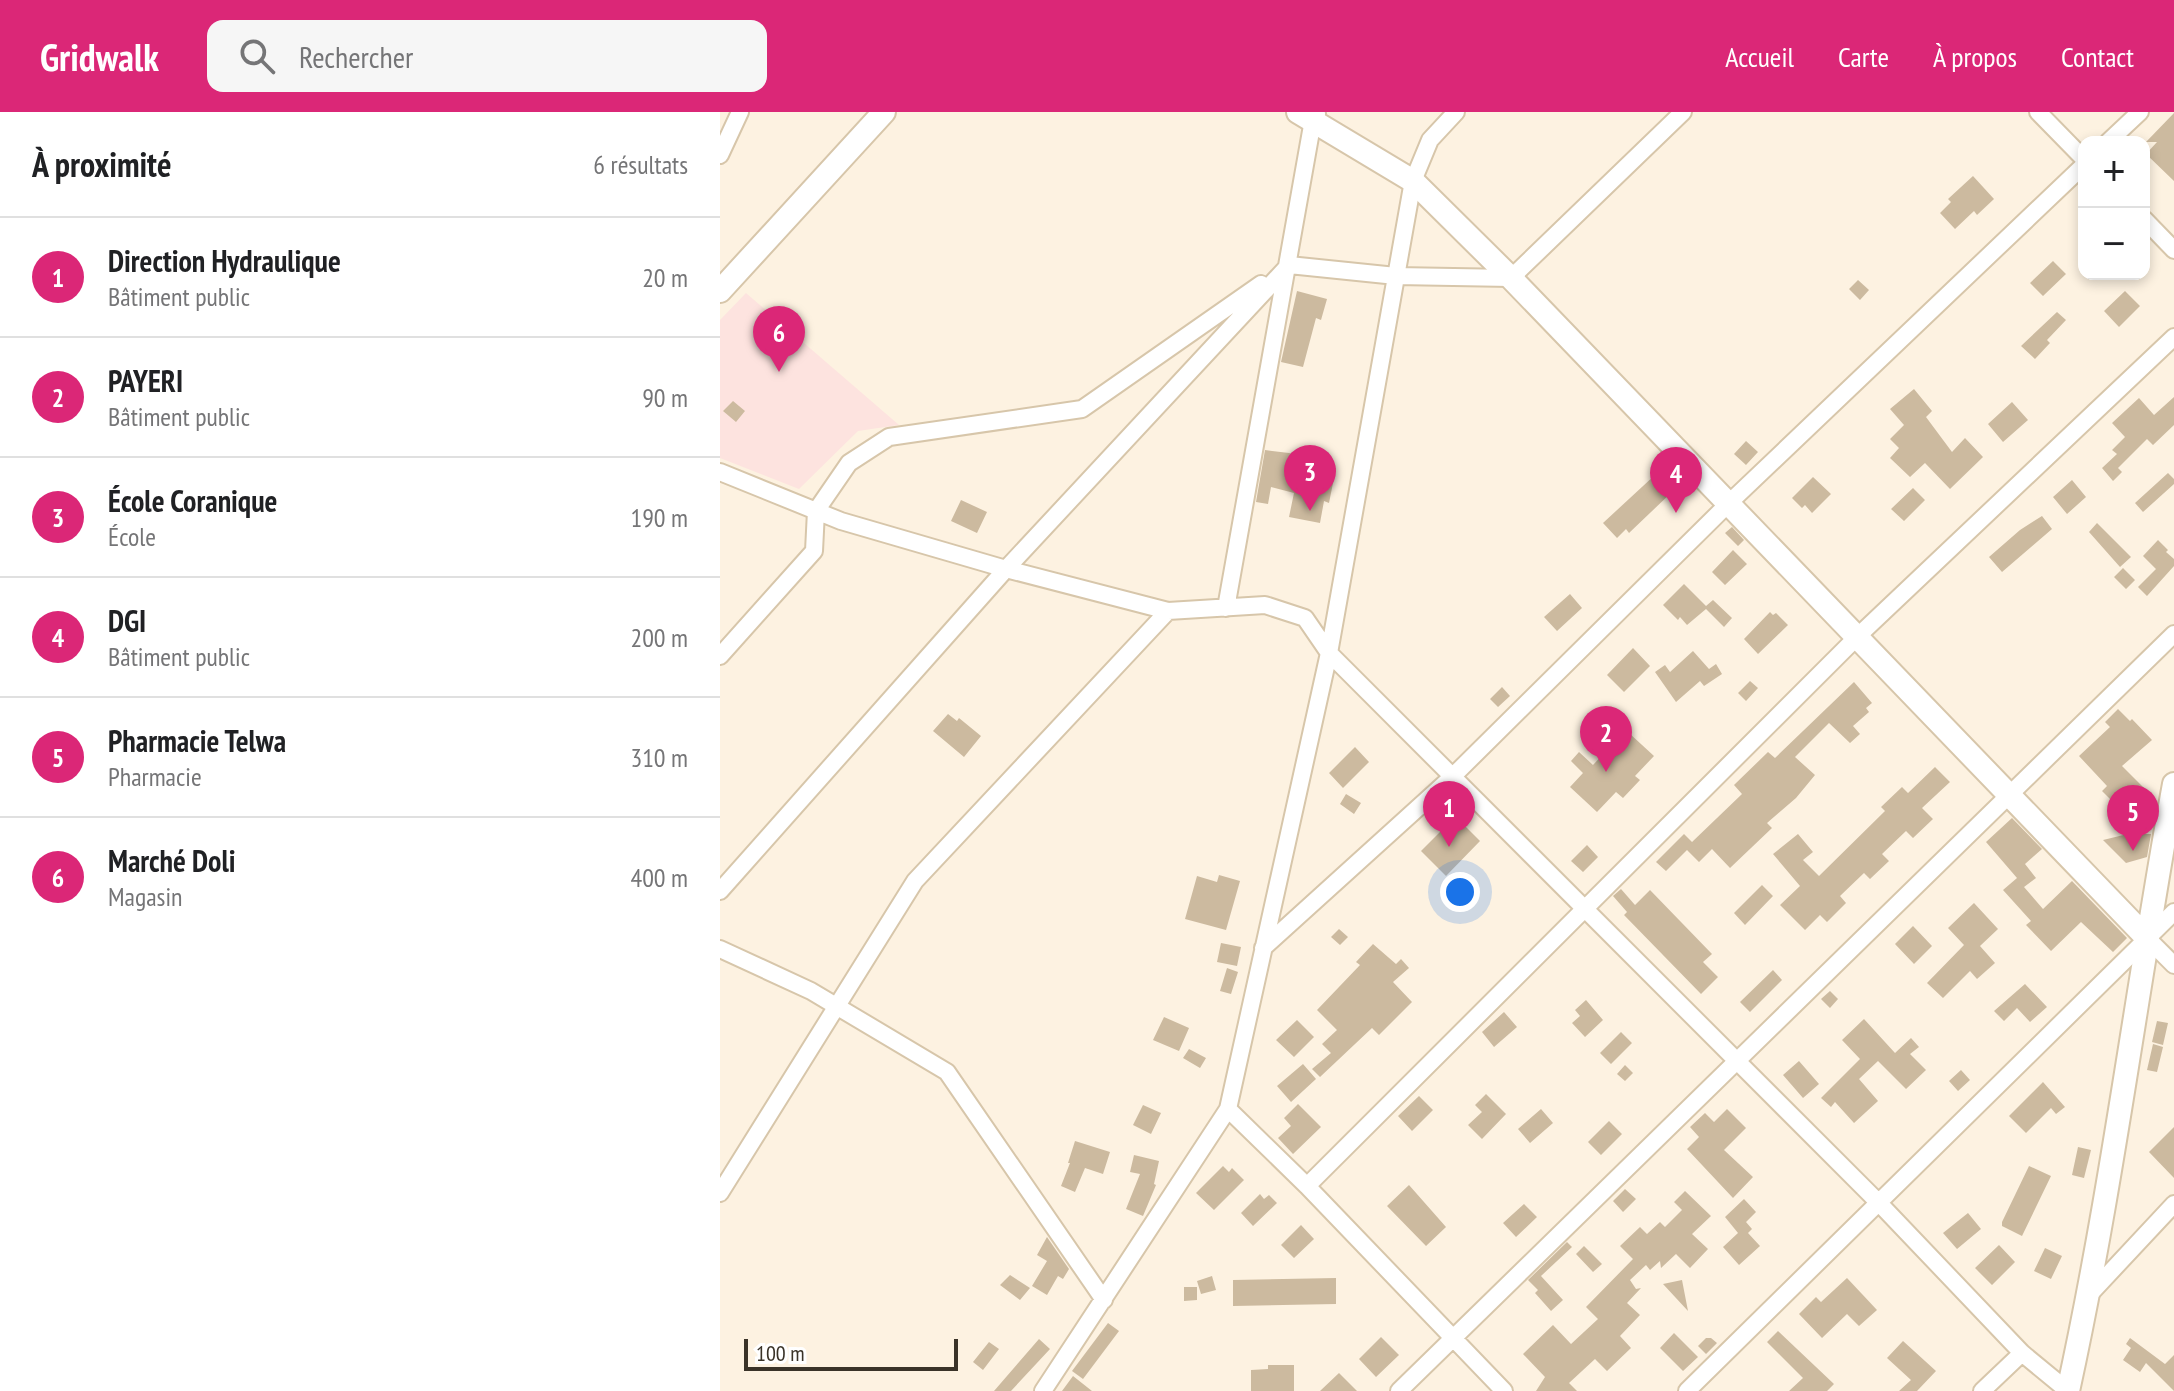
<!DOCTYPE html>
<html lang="fr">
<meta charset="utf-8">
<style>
body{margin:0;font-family:"PT Sans Narrow",sans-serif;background:#f6f6f6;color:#202124}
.controls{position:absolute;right:24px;top:24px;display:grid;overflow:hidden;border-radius:16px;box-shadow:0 4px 12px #0003}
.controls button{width:72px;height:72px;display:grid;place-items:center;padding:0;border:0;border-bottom:2px solid #e0e0e0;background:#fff;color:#202124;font:40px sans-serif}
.scale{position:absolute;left:24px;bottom:20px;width:214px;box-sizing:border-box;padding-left:8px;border:4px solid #3a3328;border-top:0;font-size:22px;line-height:28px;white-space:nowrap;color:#3a3328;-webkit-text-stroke:6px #fff;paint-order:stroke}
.you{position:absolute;left:740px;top:780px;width:28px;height:28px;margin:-20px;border:6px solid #fff;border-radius:50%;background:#1a73e8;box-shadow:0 0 0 12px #1a73e833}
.badge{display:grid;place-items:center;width:52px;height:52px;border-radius:50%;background:#db2777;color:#fff;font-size:26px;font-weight:700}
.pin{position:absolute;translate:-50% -66px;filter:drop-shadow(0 2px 4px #0008)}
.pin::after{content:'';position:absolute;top:42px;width:28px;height:24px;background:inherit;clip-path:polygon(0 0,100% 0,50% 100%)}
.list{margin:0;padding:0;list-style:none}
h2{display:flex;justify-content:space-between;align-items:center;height:104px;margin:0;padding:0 32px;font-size:34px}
h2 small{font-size:26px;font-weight:400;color:#757577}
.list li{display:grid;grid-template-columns:52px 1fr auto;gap:24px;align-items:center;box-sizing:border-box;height:120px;padding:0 32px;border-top:2px solid #e0e0e0}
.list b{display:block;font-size:30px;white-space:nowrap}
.list p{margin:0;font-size:26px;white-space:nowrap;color:#757577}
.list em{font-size:26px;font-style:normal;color:#757577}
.icon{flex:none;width:44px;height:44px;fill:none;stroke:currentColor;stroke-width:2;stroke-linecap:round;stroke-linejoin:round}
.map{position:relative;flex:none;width:1454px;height:1279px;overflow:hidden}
header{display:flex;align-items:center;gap:48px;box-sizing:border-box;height:112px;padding:0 40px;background:#db2777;color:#fff}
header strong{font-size:38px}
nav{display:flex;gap:44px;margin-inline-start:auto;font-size:28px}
.search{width:560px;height:72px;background:#f6f6f6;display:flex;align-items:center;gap:20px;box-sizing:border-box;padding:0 28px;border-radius:16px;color:#757577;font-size:30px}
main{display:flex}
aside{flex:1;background:#fff}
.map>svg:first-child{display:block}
.commercial{fill:#fde3df}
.building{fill:#ccba9f}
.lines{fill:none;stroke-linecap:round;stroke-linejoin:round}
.street-casing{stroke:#d7c6aa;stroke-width:20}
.secondary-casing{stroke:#d7c6aa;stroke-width:26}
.street{stroke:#fff;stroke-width:16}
.secondary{stroke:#fff;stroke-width:22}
</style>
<header>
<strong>Gridwalk</strong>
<div class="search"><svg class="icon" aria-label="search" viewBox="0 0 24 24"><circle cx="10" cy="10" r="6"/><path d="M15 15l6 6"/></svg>Rechercher</div>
<nav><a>Accueil</a><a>Carte</a><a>À propos</a><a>Contact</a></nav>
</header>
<main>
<aside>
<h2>À proximité<small>6 résultats</small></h2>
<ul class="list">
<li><span class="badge">1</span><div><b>Direction Hydraulique</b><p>Bâtiment public</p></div><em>20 m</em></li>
<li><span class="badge">2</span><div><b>PAYERI</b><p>Bâtiment public</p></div><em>90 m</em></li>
<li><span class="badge">3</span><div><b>École Coranique</b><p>École</p></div><em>190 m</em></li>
<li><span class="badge">4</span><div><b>DGI</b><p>Bâtiment public</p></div><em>200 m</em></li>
<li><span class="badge">5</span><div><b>Pharmacie Telwa</b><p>Pharmacie</p></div><em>310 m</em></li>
<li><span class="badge">6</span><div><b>Marché Doli</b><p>Magasin</p></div><em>400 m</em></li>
</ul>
</aside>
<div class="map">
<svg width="1454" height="1279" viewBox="0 0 1454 1279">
<rect width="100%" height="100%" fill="#fdf2e1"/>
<path class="commercial" d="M26,181L179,313L138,319L79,377L0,346V208Z"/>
<path class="building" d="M1454,1V69L1426,42L1437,30H1426Z
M1253,64L1274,87L1257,103L1254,99L1235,117L1220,101L1231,90L1228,87Z
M1333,149L1346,162L1323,184L1310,171Z
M1138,168L1149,178L1140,188L1129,177Z
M577,179L607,187L601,208L596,206L583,255L561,250Z
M1405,179L1420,194L1399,215L1384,199Z
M1337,200L1346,208L1327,228L1330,231L1315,247L1301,234Z
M1194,277L1212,299L1206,305L1232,340L1245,326L1263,345L1230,377L1205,351L1190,365L1170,346L1179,336L1170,327L1184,313L1170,297Z
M1454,285V313L1433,333L1427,327L1398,356L1402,360L1393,369L1382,356L1397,342L1392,338L1405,325L1392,311L1419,286L1434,303Z
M13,289L25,299L16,310L3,299Z
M1292,290L1308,308L1283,330L1268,312Z
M1026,329L1038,340L1026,353L1014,342Z
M545,338L569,341L584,345L583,348L616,356L609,391L604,389L600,411L569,405L574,381L551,375L548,392L536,390Z
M1448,361L1454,367V372L1423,400L1415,391Z
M936,362L952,380L909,421L906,417L897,426L883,411Z
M1093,365L1111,382L1092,401L1085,393L1082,396L1072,386Z
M1352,368L1366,385L1347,402L1333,385Z
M1193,376L1205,388L1184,409L1171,397Z
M241,388L267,400L257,421L231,409Z
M1322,404L1332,417L1282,460L1269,445L1300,418Z
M1377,411L1411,445L1400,455L1369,420Z
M1012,415L1024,428L1018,434L1005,421Z
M1438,428L1448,438L1446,440L1454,447V454L1427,484L1418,475L1436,457L1423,444Z
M1013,438L1027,452L1005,473L992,460Z
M1403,456L1415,468L1406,477L1394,465Z
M964,472L986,494L993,488L1012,506L1004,515L986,497L967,513L960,505L958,508L943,493Z
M850,482L862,496L837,519L824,505Z
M1050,500L1053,503L1056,501L1068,513L1038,542L1024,527Z
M913,536L930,554L904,580L887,563Z
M973,539L989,557L996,552L1002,562L984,574L980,569L956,590L935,560L945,553L950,560Z
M1030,569L1038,576L1026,589L1018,581Z
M1134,570L1152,591L1146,596L1149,600L1133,614L1140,622L1130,631L1109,611L1075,645L1095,663L1076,686L1047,711L1052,716L1010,756L992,737L979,750L967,738L946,759L936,750L964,722L972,730L1022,682L1014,673L1048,640L1055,646Z
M782,575L790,584L778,595L770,587Z
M1398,597L1410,609L1412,607L1432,628L1402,654L1424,676L1402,699L1382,679L1387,674L1359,644L1390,615L1385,610Z
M228,602L237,609L239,606L261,624L244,645L213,619Z
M886,618L900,631L909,621L934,644L915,664L920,668L903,686L896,680L877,700L850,675L863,661L851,649L859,640L873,653L889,636L879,626Z
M635,635L649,650L623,676L609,661Z
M1215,655L1230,670L1202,696L1213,707L1193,726L1186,719L1162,742L1169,749L1150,767L1144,761L1120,784L1126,791L1107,810L1100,803L1085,818L1060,793L1080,774L1053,742L1078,722L1093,740L1083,748L1099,764L1165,699L1161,695L1182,675L1188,681Z
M626,682L641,691L634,702L620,692Z
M721,697L731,708L735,704L760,729L726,764L701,739L722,718L711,707Z
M1292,706L1322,737L1305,752L1316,766L1304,775L1323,797L1352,769L1407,826L1393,840L1361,810L1331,839L1306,813L1311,809L1283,778L1297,766L1266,730Z
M1420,719L1421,722H1431L1427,745L1406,751L1383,728Z
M867,733L878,745L863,760L851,749Z
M499,763L520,769L506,818L465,807L477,764L497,770Z
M1042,773L1053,784L1025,813L1014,801Z
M901,777L915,793L930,778L992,842L983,850L998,865L981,882L904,803L907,800L893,784Z
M1254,791L1278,817L1260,834L1275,851L1257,867L1250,859L1223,886L1207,871L1244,833L1228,816Z
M1193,814L1212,834L1194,852L1175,832Z
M619,817L628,825L620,833L611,825Z
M501,831L521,835L517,854L497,850Z
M653,832L676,852L681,847L689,856L673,870L692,890L659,923L652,916L600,965L592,957L611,941L602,932L617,918L597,898L640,853L636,850Z
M507,856L518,860L511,882L500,879Z
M1053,858L1062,868L1030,900L1020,890Z
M1305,872L1327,895L1310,910L1297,896L1284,909L1274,899Z
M1110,879L1118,887L1110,896L1101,887Z
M866,888L883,908L865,925L852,911L860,904L855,898Z
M784,900L797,915L774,935L762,920Z
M444,905L469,916L459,939L433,928Z
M1144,907L1175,941L1191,926L1199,935L1190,942L1206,958L1186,977L1158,949L1139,967L1158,989L1134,1011L1115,990L1111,995L1101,986L1140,947L1122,928Z
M577,908L594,925L574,945L556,928Z
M1437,909L1448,911L1443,933L1432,930Z
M901,920L912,931L891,952L880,941Z
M1433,932L1443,935L1437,960L1427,958Z
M469,937L486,946L480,956L463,946Z
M1079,949L1099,972L1083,986L1063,963Z
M583,952L596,967L571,990L557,974Z
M905,953L913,961L905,969L897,962Z
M1241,958L1250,968L1238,979L1229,969Z
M1323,970L1345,995L1336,1002L1331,996L1306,1021L1289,1004Z
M766,982L786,1002L762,1027L748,1013L762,1000L755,993Z
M699,984L713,998L692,1019L678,1004Z
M578,992L601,1015L573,1042L558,1026L571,1014L564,1006Z
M423,993L441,1001L431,1022L413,1013Z
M821,997L833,1011L810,1031L798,1017Z
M1007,997L1026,1016L1004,1038L1033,1065L1013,1086L967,1037L979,1025L970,1015L985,1001L994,1010Z
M889,1009L902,1022L881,1043L868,1030Z
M1454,1015V1066L1429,1040Z
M355,1029L390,1040L383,1062L365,1056L355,1080L341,1074L350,1051H348Z
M1358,1035L1371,1038L1364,1066L1352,1063Z
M414,1043L439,1049L434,1072L436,1073L423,1104L406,1097L420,1062L410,1060Z
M503,1054L509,1060L512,1056L524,1068L494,1098L476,1081Z
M1309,1054L1331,1064L1302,1124L1282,1114V1110Z
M689,1073L726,1115L706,1134L667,1094Z
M905,1077L916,1087L903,1100L893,1089Z
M965,1079L991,1104L972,1122L988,1137L970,1156L956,1142L941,1156L940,1149L930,1158L926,1153L910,1168L916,1177L921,1176L907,1191L920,1203L900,1224L911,1236L887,1259L875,1247L849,1271L857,1279H816L825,1265L803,1242L833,1213L851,1232L878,1207L866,1195L913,1147L900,1134L920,1115L927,1122L940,1110L945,1115L962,1098L954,1090Z
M540,1082L544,1087L549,1083L557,1091L533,1114L521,1101Z
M1024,1087L1036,1100L1026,1110L1032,1117L1028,1121L1040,1134L1019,1153L1003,1135L1018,1121L1005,1105Z
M804,1092L817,1105L796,1125L783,1111Z
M1248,1101L1261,1117L1237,1137L1223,1121Z
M581,1113L594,1127L574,1146L561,1133Z
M327,1125L349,1157L343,1167L338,1164L327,1183L312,1174L327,1149L317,1143Z
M847,1130L852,1135L821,1164L843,1188L831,1199L815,1181L818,1178L808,1168Z
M1279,1133L1295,1150L1272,1173L1255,1156Z
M864,1134L882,1152L873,1160L856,1142Z
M1325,1136L1342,1144L1331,1167L1314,1159Z
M290,1163L310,1176L300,1188L280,1173Z
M492,1164L496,1178L481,1182L477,1169Z
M616,1166V1192L513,1194V1168Z
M1127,1166L1157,1198L1139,1214L1127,1202L1102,1226L1079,1202L1096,1185L1101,1190Z
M962,1168L968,1199L943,1172Z
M464,1175H477V1188L464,1189Z
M388,1211L399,1219L363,1267L352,1259Z
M1058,1219L1114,1272L1107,1279H1069L1083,1266L1047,1230Z
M954,1221L978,1245L963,1259L940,1236Z
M661,1225L679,1243L656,1265L639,1247Z
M986,1226H991L997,1231L986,1242L978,1234Z
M1410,1226L1445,1252L1454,1243V1279L1426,1251L1420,1260L1403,1248L1411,1236L1406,1232Z
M319,1227L330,1237L291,1279H274Z
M1183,1229L1216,1259L1197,1279H1179L1191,1268L1167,1246Z
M269,1230L279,1237L263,1258L253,1250Z
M548,1253H574V1279H531V1258L548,1257Z
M619,1261L637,1279H600Z
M353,1264L372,1279H342Z"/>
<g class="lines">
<g class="street-casing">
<path id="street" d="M1318,0L1364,47
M1388,30L1420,0
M0,43L20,0
M1424,107L1454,138
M0,360L121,409L286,457L448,499L545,493L585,506L609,541L1159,1091L1302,1241L1348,1279
M506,496L593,8L597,2
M0,544L94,439L96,399L129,351L169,325L362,297L541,172
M0,779L286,457L569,153L676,164L791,166L963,0
M1426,825L1454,853
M543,836L732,665L1009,391L1364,53
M0,837L91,879L227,960L384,1188
M508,997L587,1074L784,1279
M587,1074L1137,525L1454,225
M0,1081L195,769L448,499
M1369,1183L1454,1092
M323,1279L508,997L609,541L693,69L710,28L736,0
M679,1279L1454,522
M967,1279L1454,800
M1262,1279L1302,1241"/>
</g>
<g class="secondary-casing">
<path id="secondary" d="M578,0L693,69L791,166L1426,825
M0,179L164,0
M1348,1279C1392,1078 1417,874 1454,672"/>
</g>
<use href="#street" class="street"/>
<use href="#secondary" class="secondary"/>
</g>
</svg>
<div class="controls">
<button>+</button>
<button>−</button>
</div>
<div class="scale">100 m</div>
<div class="you"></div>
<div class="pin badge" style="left:729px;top:735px">1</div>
<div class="pin badge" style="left:886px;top:660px">2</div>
<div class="pin badge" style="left:590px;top:399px">3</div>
<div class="pin badge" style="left:956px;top:401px">4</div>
<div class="pin badge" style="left:1413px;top:739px">5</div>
<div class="pin badge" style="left:59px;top:260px">6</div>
</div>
</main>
